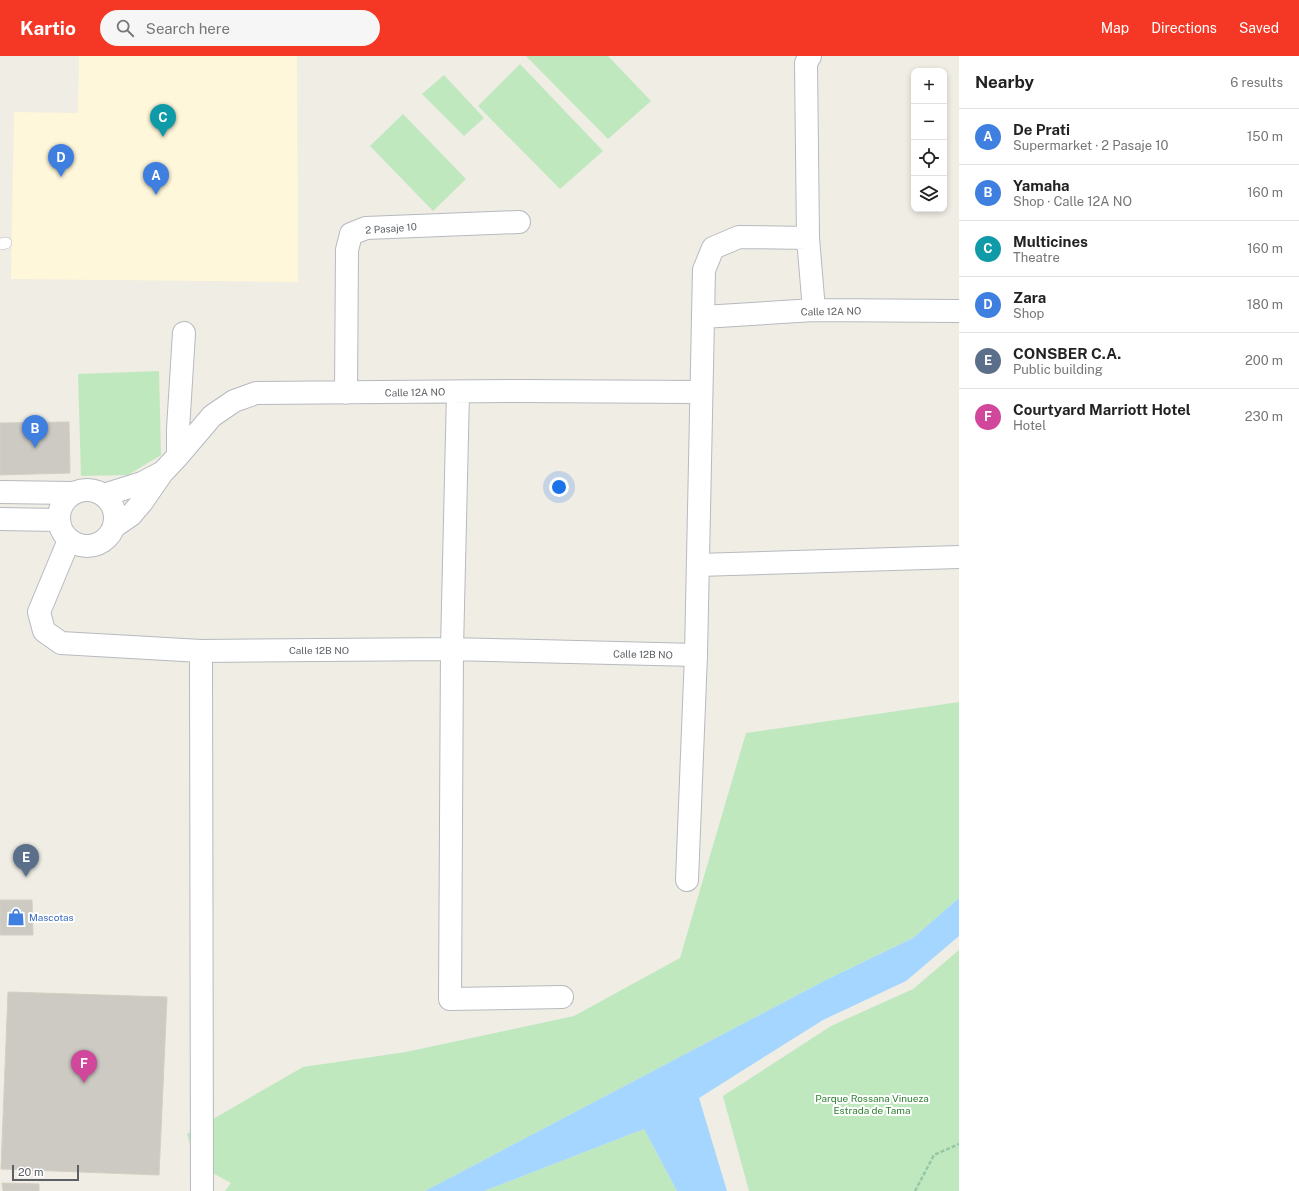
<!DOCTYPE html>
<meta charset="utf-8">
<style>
body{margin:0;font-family:"Public Sans",sans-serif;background:#f6f6f6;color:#222}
.controls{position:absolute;right:12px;top:12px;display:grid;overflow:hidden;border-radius:8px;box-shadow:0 2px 6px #0003}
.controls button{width:36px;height:36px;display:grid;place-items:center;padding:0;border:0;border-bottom:1px solid #e0e0e0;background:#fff;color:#222;font:20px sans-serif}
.scale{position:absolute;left:12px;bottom:10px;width:67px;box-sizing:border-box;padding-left:4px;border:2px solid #5c6065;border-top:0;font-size:11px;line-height:14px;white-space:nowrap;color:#5c6065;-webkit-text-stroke:3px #fff;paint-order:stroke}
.you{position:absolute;left:559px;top:431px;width:14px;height:14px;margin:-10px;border:3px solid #fff;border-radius:50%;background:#1a73e8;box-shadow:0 0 0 6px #1a73e833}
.badge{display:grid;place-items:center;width:26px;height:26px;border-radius:50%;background:#f43825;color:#fff;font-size:13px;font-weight:700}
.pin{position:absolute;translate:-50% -33px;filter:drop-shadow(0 1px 2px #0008)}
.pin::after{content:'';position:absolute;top:21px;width:14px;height:12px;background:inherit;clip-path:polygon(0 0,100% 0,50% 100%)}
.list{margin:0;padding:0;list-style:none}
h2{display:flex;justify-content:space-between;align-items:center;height:52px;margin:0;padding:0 16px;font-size:17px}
h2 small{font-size:13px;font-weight:400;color:#767676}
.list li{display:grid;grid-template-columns:26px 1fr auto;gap:12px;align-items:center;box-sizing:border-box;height:56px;padding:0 16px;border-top:1px solid #e0e0e0}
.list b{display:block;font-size:15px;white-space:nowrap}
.list p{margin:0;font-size:13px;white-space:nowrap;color:#767676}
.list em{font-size:13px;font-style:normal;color:#767676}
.icon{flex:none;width:22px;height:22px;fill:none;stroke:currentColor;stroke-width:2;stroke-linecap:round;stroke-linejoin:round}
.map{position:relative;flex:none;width:959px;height:1135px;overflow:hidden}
header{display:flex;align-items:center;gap:24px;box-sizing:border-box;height:56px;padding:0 20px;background:#f43825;color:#fff}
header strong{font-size:19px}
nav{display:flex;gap:22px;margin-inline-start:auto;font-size:14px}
.search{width:280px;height:36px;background:#f6f6f6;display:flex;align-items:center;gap:10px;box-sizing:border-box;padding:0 14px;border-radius:22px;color:#767676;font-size:15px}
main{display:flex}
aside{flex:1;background:#fff}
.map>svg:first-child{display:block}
.commercial{fill:#fff7d9}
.green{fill:#bfe8bf}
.water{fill:#a4d6ff}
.building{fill:#cccac3;stroke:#d4cfc2}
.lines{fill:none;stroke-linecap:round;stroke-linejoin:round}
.service-casing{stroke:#b6babf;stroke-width:12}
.minor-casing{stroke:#b6babf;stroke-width:24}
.path{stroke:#96c7a5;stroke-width:2.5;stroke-dasharray:4 2;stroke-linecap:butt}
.service{stroke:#fff;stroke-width:11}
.minor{stroke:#fff;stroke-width:22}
.labels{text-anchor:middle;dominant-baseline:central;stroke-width:4;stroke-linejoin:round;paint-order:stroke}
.street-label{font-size:10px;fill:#5c6065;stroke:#fff}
.shop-label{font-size:10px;fill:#366cbe;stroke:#fff;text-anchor:start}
.park-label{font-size:10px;fill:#2f8233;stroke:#fff}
</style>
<header>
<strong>Kartio</strong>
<div class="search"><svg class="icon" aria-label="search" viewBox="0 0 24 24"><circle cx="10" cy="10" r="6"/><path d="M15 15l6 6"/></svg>Search here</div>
<nav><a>Map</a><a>Directions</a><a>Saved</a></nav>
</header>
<main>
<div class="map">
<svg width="959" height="1135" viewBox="0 0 959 1135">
<rect width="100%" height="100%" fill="#efede4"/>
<path class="commercial" d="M79,0H297L298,226L11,223L14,56L78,57Z"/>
<path class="green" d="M526,0H608L651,45L608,83Z
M520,8L603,95L560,133L478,50Z
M444,19L484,62L464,80L422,38Z
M403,58L466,123L433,155L370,90Z
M159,315L161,399L128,419L81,420L78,318Z
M959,646V842L913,882L824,925L425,1135H225L231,1127L196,1108L187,1078L303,1011L406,996L574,960L680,902L746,677Z
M959,894V1135H749L723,1040L831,970L913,933Z
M644,1073L677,1135H484Z"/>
<path class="water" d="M959,842V880L906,925L823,964L699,1042L727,1135H677L644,1073L484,1135H425L824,925L913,882Z"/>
<path class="building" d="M69,366L70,417L0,419V367Z
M0,844H32L33,879H0Z
M8,936L167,941L159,1119L1,1113Z
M2,1127L39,1128V1135H3Z"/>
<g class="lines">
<g class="service-casing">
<path id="service" d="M0,188L6,187"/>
</g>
<g class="minor-casing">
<path id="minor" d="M810,0L806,7L808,182L814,254
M703,261L814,254L959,255
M458,336L452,593L450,943L562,941
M346,337L347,194L351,178L366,172L519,166
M178,400V373L184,277
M59 462a28 28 0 1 1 56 0a28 28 0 1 1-56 0Z
M0,436L73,437
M104,439L142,427L161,417
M0,463L58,464
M115,470L131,459L142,446L162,417L178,400L212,360L234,345L256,337L518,335L700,336
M69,484L39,556L44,575L61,587L201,595L452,593L696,599
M698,509L959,501
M201,595L202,1135
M687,824L696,599L704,214L713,192L739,181L808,182"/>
</g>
<path class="path" d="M915,1135L934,1099L959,1088"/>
<use href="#service" class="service"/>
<use href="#minor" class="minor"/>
</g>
<defs>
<g id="shop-bare" transform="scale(1.38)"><path d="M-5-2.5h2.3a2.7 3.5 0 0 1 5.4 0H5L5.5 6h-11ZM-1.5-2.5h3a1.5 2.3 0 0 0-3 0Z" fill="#3f7fe0" stroke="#fff" stroke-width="2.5" paint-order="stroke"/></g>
</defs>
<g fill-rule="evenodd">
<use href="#shop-bare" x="16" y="861"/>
</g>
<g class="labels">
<g class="street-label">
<text transform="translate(391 172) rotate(-4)">2 Pasaje 10</text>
<text transform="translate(831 255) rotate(-1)">Calle 12A NO</text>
<text transform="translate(415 336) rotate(-1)">Calle 12A NO</text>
<text x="319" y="594">Calle 12B NO</text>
<text transform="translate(643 598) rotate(1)">Calle 12B NO</text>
</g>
<g class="shop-label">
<text x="29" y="861">Mascotas</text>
</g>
<g class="park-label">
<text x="872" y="1042">Parque Rossana Vinueza<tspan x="872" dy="12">Estrada de Tama</tspan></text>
</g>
</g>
</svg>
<div class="controls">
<button>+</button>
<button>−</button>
<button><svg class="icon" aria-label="locate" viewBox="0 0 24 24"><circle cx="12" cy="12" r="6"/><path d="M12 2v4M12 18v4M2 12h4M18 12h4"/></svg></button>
<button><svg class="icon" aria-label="layers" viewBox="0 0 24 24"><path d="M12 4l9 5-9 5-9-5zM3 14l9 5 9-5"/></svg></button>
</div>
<div class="scale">20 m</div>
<div class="you"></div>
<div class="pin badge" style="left:156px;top:139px;background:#3f7fe0">A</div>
<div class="pin badge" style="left:35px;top:392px;background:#3f7fe0">B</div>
<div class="pin badge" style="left:163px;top:81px;background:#0f9aa8">C</div>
<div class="pin badge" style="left:61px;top:121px;background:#3f7fe0">D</div>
<div class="pin badge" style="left:26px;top:821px;background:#5c6f8a">E</div>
<div class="pin badge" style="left:84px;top:1027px;background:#d1479c">F</div>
</div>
<aside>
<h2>Nearby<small>6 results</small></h2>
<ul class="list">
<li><span class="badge" style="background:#3f7fe0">A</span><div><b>De Prati</b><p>Supermarket · 2 Pasaje 10</p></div><em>150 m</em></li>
<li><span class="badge" style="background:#3f7fe0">B</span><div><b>Yamaha</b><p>Shop · Calle 12A NO</p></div><em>160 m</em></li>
<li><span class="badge" style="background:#0f9aa8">C</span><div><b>Multicines</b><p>Theatre</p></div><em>160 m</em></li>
<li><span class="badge" style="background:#3f7fe0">D</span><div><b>Zara</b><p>Shop</p></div><em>180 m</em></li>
<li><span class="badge" style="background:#5c6f8a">E</span><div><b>CONSBER C.A.</b><p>Public building</p></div><em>200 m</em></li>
<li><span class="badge" style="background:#d1479c">F</span><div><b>Courtyard Marriott Hotel</b><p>Hotel</p></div><em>230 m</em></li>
</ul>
</aside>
</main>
